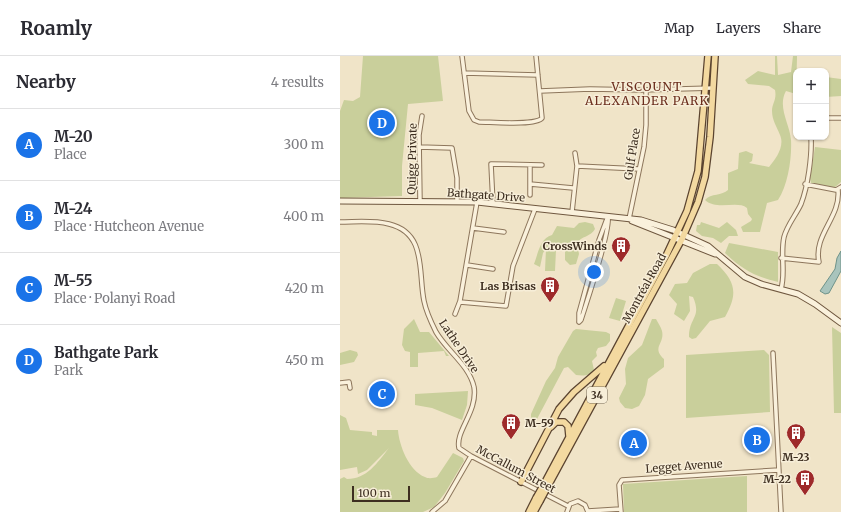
<!DOCTYPE html>
<meta charset="utf-8">
<style>
body{margin:0;font-family:Merriweather,serif;background:#f7f7f7;color:#2b2b33}
.controls{position:absolute;right:12px;top:12px;display:grid;overflow:hidden;border-radius:8px;box-shadow:0 1px 3px #0004}
.controls button{width:36px;height:36px;display:grid;place-items:center;padding:0;border:0;border-bottom:1px solid #e1e1e2;background:#fff;color:#2b2b33;font:20px sans-serif}
.scale{position:absolute;left:12px;bottom:10px;width:58px;box-sizing:border-box;padding-left:4px;border:2px solid #3d2e20;border-top:0;font-size:11px;line-height:14px;white-space:nowrap;color:#3d2e20;-webkit-text-stroke:3px #f7eed8;paint-order:stroke}
.you{position:absolute;left:254px;top:216px;width:14px;height:14px;margin:-10px;border:3px solid #fff;border-radius:50%;background:#1a73e8;box-shadow:0 0 0 6px #1a73e833}
.badge{display:grid;place-items:center;width:26px;height:26px;border-radius:50%;background:#1a73e8;color:#fff;font-size:13px;font-weight:700}
.pin{position:absolute;translate:-50% -50%;border:2px solid #fff;box-shadow:0 1px 4px #0006}
.list{margin:0;padding:0;list-style:none}
h2{display:flex;justify-content:space-between;align-items:center;height:52px;margin:0;padding:0 16px;font-size:17px}
h2 small{font-size:13px;font-weight:400;color:#7c7c81}
.list li{display:grid;grid-template-columns:26px 1fr auto;gap:12px;align-items:center;box-sizing:border-box;height:72px;padding:0 16px;border-top:1px solid #e1e1e2}
.list b{display:block;font-size:15px;white-space:nowrap}
.list p{margin:0;font-size:13px;white-space:nowrap;color:#7c7c81}
.list em{font-size:13px;font-style:normal;color:#7c7c81}
.map{position:relative;flex:none;width:501px;height:456px;overflow:hidden}
header{display:flex;align-items:center;gap:24px;box-sizing:border-box;height:56px;padding:0 20px;background:#fff;border-bottom:1px solid #e1e1e2}
header strong{font-size:19px}
nav{display:flex;gap:22px;margin-inline-start:auto;font-size:14px}
main{display:flex}
aside{flex:1;background:#fff}
.map>svg:first-child{display:block}
.green{fill:#c9cf9b}
.water{fill:#a9c4bc;stroke:#6f938a}
.lines{fill:none;stroke-linecap:round;stroke-linejoin:round}
.street-casing{stroke:#8d765c;stroke-width:5.5}
.secondary-casing{stroke:#6f573f;stroke-width:7}
.primary-casing{stroke:#5b4430;stroke-width:8}
.street{stroke:#faf1dc;stroke-width:3.5}
.secondary{stroke:#faf1dc;stroke-width:5}
.primary{stroke:#f3d9a0;stroke-width:5.5}
.primary-bridge-casing{stroke:#5b4430;stroke-width:8;stroke-linecap:butt}
.primary-bridge{stroke:#f3d9a0;stroke-width:5.5}
.labels{text-anchor:middle;dominant-baseline:central;stroke-width:3;stroke-linejoin:round;paint-order:stroke}
.shield{fill:#f7eed8;stroke:#756857;stroke-width:1}
.shield-label{font-size:10px;font-weight:bold;fill:#3d2e20}
.street-label{font-size:11px;fill:#3d2e20;stroke:#f7eed8}
.poi-label{font-size:11px;font-weight:bold;fill:#3d2e20;stroke:#f7eed8;text-anchor:end}
.neighbourhood-label{font-size:12px;letter-spacing:1px;fill:#6b2e1e;stroke:#f7eed8}
</style>
<header>
<strong>Roamly</strong>
<nav><a>Map</a><a>Layers</a><a>Share</a></nav>
</header>
<main>
<aside>
<h2>Nearby<small>4 results</small></h2>
<ul class="list">
<li><span class="badge">A</span><div><b>M-20</b><p>Place</p></div><em>300 m</em></li>
<li><span class="badge">B</span><div><b>M-24</b><p>Place · Hutcheon Avenue</p></div><em>400 m</em></li>
<li><span class="badge">C</span><div><b>M-55</b><p>Place · Polanyi Road</p></div><em>420 m</em></li>
<li><span class="badge">D</span><div><b>Bathgate Park</b><p>Park</p></div><em>450 m</em></li>
</ul>
</aside>
<div class="map">
<svg width="501" height="456" viewBox="0 0 501 456">
<rect width="100%" height="100%" fill="#f0e4c8"/>
<path class="green" d="M23,0H98L103,45L68,48L62,110V140L0,142V55L4,44L13,45L20,41Z
M435,0H437L438,19L451,16L453,0H457V2L456,38L446,35C437,51 450,68 451,84C452,102 448,129 438,144L427,147L420,176H403L401,171L411,165L412,163L408,158L407,152C397,144 377,155 365,144C371,137 382,140 388,134V117L398,113L399,97L406,95L413,98L412,105L409,107L429,111C436,103 445,90 440,79C437,71 432,64 432,55C432,47 437,44 435,34L429,30L408,28L405,24L418,15L435,19Z
M486,21L501,23V40L486,41Z
M475,91L501,94V126L494,132L471,127L470,122Z
M245,166L253,168L255,173C251,181 241,180 237,187L239,198L236,208L230,209L225,204V190H216L206,193L216,194L215,215H205L206,193L203,197L200,211L194,208C198,198 200,182 212,179L217,170L234,172L239,167Z
M361,166L379,172L387,166L396,174L398,180H389L381,187L373,182L362,180L356,175L357,169H360Z
M389,187L438,196V226C414,220 403,214 385,197Z
M370,208H377C396,226 398,238 385,261L370,265L356,282L352,283L349,281C349,261 362,262 353,241L349,240L350,255L344,265L334,258L337,248L329,239L335,228L347,227L353,217Z
M276,242L286,245L280,265L269,262Z
M74,263L80,276H89L109,300H106L104,295L78,297V311H70V296L65,295L62,289L64,273Z
M312,263H316C318,267 321,271 322,275C325,288 311,291 324,303V311L308,323L305,339L299,350L292,353L285,352L280,346L279,342L286,328L285,313L288,302L302,289Z
M492,271L501,277V357H494Z
M236,273L266,276L270,278V285L266,290L258,292L256,296L257,300L252,305L254,314C250,320 243,320 236,319L228,311L224,312L197,363L193,365L191,362V358L206,325L215,312L218,301L233,275Z
M10,294L17,296L18,299L14,306L0,309V297Z
M424,294L429,299L430,356L346,362V299Z
M128,335L127,349L122,364L92,352L75,349V338Z
M0,359L6,362L10,374L32,376V379L37,380V374H58C59,389 69,415 85,421C88,423 94,422 97,421L113,397L123,402L124,405L105,437L94,451L83,456H0V423L4,421L7,423C27,423 37,407 49,392L27,414L18,418L17,411L0,414Z
M407,420V456H284L283,428Z"/>
<path class="water" d="M501,195V215L489,237L485,238L480,235L495,213L497,202Z"/>
<g class="lines">
<g class="street-casing">
<path id="street" d="M122,0L129,55L134,64L139,66C151,66 196,70 202,62L196,0
M124,17L198,19
M200,35L250,33L302,34L373,32
M486,62H501
M79,91L112,92L117,122V145
M237,110L299,113
M190,128L233,132
M465,128L496,134L501,131
M190,139V109
M80,145L79,79L82,60
M153,148L151,108L202,109
M232,156L237,110L235,97
M289,163L304,91L306,69V34
M0,166C16,166 33,164 49,168C87,177 78,216 84,245C86,255 91,266 96,276C107,295 129,309 134,331C138,356 115,375 119,392L131,400L228,450
M133,172L164,176
M441,202L479,206C473,179 501,161 498,134
M127,209L153,213
M441,233C446,216 440,199 444,181C447,169 456,159 461,148C468,130 472,100 471,81
M120,246L166,250L173,210L195,153
M115,258L120,245L137,146
M239,266L241,264C247,245 271,175 268,160
M239,266V257L259,184L268,160
M433,297L441,456
M0,327L9,326L10,332
M248,455L280,453
M92,456L105,445L131,400
M227,456L230,448L238,445L245,449L248,456
M281,456L279,429L282,424L439,414"/>
</g>
<g class="secondary-casing">
<path id="secondary" d="M0,145L137,146L301,164L333,174L368,190L405,221L421,228L458,238L475,248L501,267
M292,165L375,198"/>
</g>
<g class="primary-casing">
<path id="primary" d="M211,371L216,366H224L228,370L229,380
M181,426L219,353L234,336L264,310
M204,428L326,200L347,155L358,115L368,0
M208,430L342,183L358,146L365,121L370,81L375,0
M189,456L196,442
M194,456L200,445"/>
</g>
<use href="#street" class="street"/>
<use href="#secondary" class="secondary"/>
<use href="#primary" class="primary"/>
<g class="primary-bridge-casing">
<path id="primary-bridge" d="M196,442L204,428
M200,445L208,430"/>
</g>
<use href="#primary-bridge" class="primary-bridge"/>
</g>
<defs>
<g id="building-pin" transform="scale(1)"><path d="M0 17L-7.5 6A9.5 9.5 0 1 1 7.5 6Z" fill="#9e2a2b" stroke="#f7eed8"/><path d="M-4-6H4V6H1V3H-1V6H-4ZM-2.5-4.3h1.7v1.8h-1.7ZM.8-4.3h1.7v1.8H.8ZM-2.5-1h1.7V.8h-1.7ZM.8-1h1.7V.8H.8Z" fill="#fff"/></g>
</defs>
<g fill-rule="evenodd">
<use href="#building-pin" x="281" y="190"/>
<use href="#building-pin" x="210" y="230"/>
<use href="#building-pin" x="171" y="367"/>
<use href="#building-pin" x="456" y="377"/>
<use href="#building-pin" x="465" y="423"/>
</g>
<g class="labels">
<rect class="shield" x="247" y="331" width="20" height="16" rx="3"/>
<g class="shield-label">
<text x="257" y="339">34</text>
</g>
<g class="street-label">
<text transform="translate(292 98) rotate(-81)">Gulf Place</text>
<text transform="translate(72 103) rotate(-89)">Quigg Private</text>
<text transform="translate(146 139) rotate(4)">Bathgate Drive</text>
<text transform="translate(304 232) rotate(-61)">Montréal Road</text>
<text transform="translate(119 290) rotate(56)">Lathe Drive</text>
<text transform="translate(344 410) rotate(-4)">Legget Avenue</text>
<text transform="translate(176 413) rotate(28)">McCallum Street</text>
</g>
<g class="poi-label">
<text x="267" y="190">CrossWinds</text>
<text x="196" y="230">Las Brisas</text>
<text x="185" y="367" text-anchor="start">M-59</text>
<text x="456" y="401" text-anchor="middle">M-23</text>
<text x="451" y="423">M-22</text>
</g>
<g class="neighbourhood-label">
<text x="307" y="30">VISCOUNT<tspan x="307" dy="14">ALEXANDER PARK</tspan></text>
</g>
</g>
</svg>
<div class="controls">
<button>+</button>
<button>−</button>
</div>
<div class="scale">100 m</div>
<div class="you"></div>
<div class="pin badge" style="left:294px;top:387px">A</div>
<div class="pin badge" style="left:417px;top:384px">B</div>
<div class="pin badge" style="left:42px;top:338px">C</div>
<div class="pin badge" style="left:42px;top:67px">D</div>
</div>
</main>
